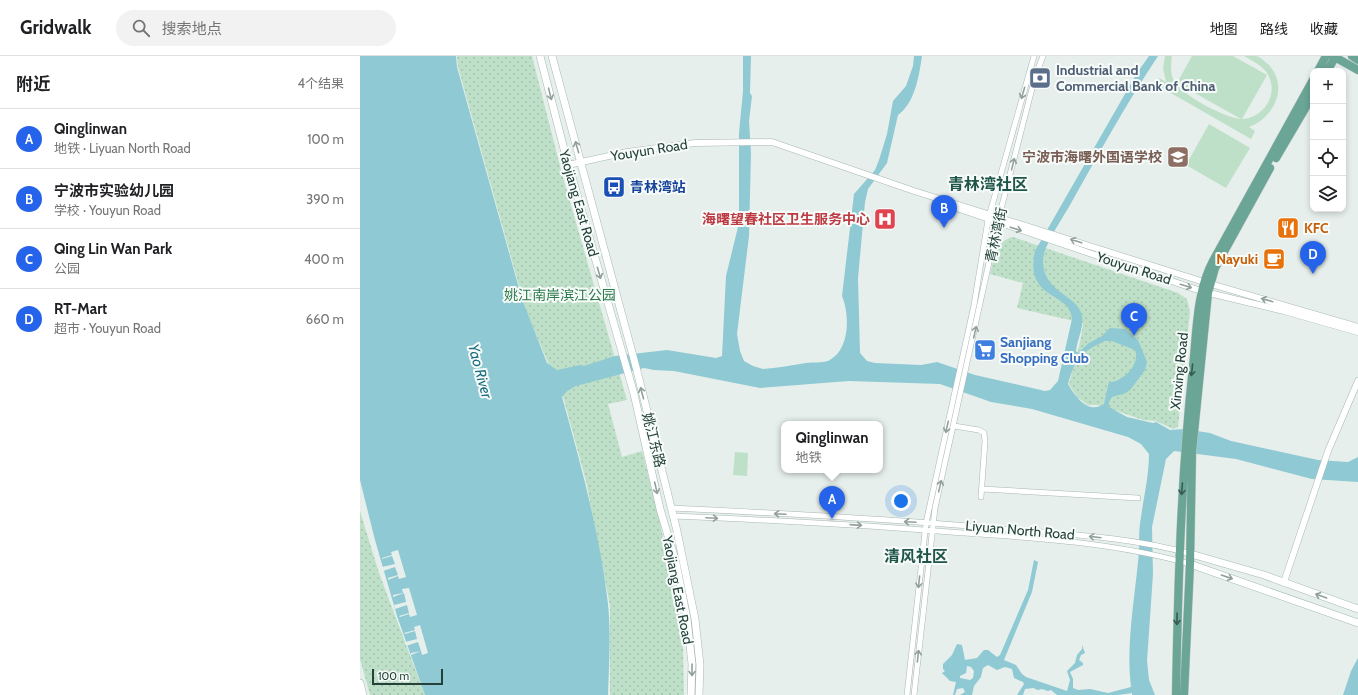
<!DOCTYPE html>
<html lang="zh">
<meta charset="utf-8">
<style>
body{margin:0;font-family:Cabin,"Noto Sans SC",sans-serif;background:#f2f2f2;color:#202124}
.controls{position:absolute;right:12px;top:12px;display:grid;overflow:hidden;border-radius:8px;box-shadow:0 2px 6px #0003}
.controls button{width:36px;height:36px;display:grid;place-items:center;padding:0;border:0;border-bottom:1px solid #e0e0e0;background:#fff;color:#202124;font:20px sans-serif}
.scale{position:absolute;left:12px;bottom:10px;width:71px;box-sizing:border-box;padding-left:4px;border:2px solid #24423a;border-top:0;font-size:11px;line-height:14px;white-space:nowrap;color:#24423a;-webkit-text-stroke:3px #f7fbf9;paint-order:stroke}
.you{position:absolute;left:541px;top:445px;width:14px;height:14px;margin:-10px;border:3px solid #fff;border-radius:50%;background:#1a73e8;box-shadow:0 0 0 6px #1a73e833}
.badge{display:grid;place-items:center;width:26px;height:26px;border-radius:50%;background:#2563eb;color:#fff;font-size:13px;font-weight:700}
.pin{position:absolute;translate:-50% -33px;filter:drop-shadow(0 1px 2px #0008)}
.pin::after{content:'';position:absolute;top:21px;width:14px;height:12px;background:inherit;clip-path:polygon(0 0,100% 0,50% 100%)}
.popup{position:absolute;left:421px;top:365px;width:102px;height:52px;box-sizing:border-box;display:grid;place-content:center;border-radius:8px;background:#fff;filter:drop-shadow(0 1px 3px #0005);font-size:13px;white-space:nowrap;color:#757577}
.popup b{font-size:15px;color:#202124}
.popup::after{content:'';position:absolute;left:50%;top:100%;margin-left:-8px;border:8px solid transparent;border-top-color:#fff}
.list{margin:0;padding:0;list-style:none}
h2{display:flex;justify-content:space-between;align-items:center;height:52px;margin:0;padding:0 16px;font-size:17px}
h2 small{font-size:13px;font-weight:400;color:#757577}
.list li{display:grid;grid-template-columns:26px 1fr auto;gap:12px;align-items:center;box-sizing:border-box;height:60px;padding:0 16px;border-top:1px solid #e0e0e0}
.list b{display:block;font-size:15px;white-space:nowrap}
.list p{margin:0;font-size:13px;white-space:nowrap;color:#757577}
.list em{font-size:13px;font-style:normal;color:#757577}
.icon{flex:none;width:22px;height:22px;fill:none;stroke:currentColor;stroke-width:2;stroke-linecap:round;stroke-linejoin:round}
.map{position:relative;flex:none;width:998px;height:639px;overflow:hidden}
header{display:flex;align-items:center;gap:24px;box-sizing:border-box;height:56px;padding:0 20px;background:#fff;border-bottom:1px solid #e0e0e0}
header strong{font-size:19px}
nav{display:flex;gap:22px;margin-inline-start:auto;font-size:14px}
.search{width:280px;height:36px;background:#f2f2f2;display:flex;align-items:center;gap:10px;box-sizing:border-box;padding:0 14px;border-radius:22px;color:#757577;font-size:15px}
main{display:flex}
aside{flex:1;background:#fff}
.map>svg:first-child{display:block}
.park{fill:url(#park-dots)}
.garden{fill:#bfe0c8}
.water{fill:#8ec9d4;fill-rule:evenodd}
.pier{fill:#e6efeb}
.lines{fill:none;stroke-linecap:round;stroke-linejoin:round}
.minor-casing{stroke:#a8b8b2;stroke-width:6}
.tertiary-casing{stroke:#a8b8b2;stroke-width:7}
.secondary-casing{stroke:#a4bbb3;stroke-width:8}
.primary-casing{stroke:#c2cac8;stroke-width:9}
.minor{stroke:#fff;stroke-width:5}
.tertiary{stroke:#fff;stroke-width:6}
.secondary{stroke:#fff;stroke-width:7}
.primary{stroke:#6aa596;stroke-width:8}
.oneway{stroke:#92a09c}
.oneway2{stroke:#365b51}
.labels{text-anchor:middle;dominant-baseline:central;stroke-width:4;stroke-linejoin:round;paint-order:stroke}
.service-label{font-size:14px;font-weight:bold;fill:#4e5e75;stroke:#f7fbf9;text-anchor:start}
.street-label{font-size:14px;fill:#24423a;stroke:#f7fbf9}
.education-label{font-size:14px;font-weight:bold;fill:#785e54;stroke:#f7fbf9;text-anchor:end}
.transit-label{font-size:14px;font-weight:bold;fill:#164399;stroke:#f7fbf9;text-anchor:start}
.health-label{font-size:14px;font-weight:bold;fill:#be3a42;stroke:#f7fbf9;text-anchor:end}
.food-label{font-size:14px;font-weight:bold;fill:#c56008;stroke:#f7fbf9;text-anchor:start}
.park-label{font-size:14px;fill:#2d7a4b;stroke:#f7fbf9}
.shop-label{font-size:14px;font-weight:bold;fill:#366cbe;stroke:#f7fbf9;text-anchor:start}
.water-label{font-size:15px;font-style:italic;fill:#1c6f80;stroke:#f7fbf9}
.quarter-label{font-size:16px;font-weight:bold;fill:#1f5548;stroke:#f7fbf9}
</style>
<header>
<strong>Gridwalk</strong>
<div class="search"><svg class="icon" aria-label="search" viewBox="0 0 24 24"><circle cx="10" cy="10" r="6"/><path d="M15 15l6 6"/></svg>搜索地点</div>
<nav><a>地图</a><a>路线</a><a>收藏</a></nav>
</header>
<main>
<aside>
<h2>附近<small>4个结果</small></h2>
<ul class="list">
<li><span class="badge">A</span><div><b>Qinglinwan</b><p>地铁 · Liyuan North Road</p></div><em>100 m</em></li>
<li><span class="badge">B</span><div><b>宁波市实验幼儿园</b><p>学校 · Youyun Road</p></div><em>390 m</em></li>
<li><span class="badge">C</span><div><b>Qing Lin Wan Park</b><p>公园</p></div><em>400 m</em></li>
<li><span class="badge">D</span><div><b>RT-Mart</b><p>超市 · Youyun Road</p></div><em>660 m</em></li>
</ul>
</aside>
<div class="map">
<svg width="998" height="639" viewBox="0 0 998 639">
<defs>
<pattern id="park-dots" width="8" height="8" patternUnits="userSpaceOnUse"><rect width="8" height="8" fill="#bfe0c8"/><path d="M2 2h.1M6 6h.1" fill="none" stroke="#a4c1ad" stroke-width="1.8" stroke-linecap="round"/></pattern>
</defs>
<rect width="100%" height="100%" fill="#e6efeb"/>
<path class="park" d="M97,0H172L202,118L267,344L248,348L262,401L282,395L300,467L319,558L323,588L324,639H250V550L226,425L204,344L166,255L98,11Z
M653,181L818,237L827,243L830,256L818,371L813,373L796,365L783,364L754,354L737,349H728L717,341L709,328C714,307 721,289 723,267L657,252L663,227L630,218C634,203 636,184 653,181Z
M0,455L19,517L65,639H10L0,603Z"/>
<path class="garden" d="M805,0H812C811,8 810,17 814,25C822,39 865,62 881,63L817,27L832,0H873L907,19L882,63C904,62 920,37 907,17C902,9 892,5 884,0C888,0 893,0 896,0C901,1 905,6 909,9C929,31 914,62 889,71L895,75L891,83L795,28L799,22L806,26L803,12Z
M849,68L890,92L866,132L826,109Z
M375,396L388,397L387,420L373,419Z"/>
<path class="water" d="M0,0H96L97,11L162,243L187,307L197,314L220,309L224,310L255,300L307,294L356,302L362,300L366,220L379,167V77L383,35V0H391L390,37L392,40L389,65L391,97L389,180L377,278L380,295L384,305L393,310L403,313C417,312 432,309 446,307C453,306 462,307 468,305C490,295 490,259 482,240L494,138L515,114L519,104L527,78L533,45L546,30L553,10L554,0H562C559,20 555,47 538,59L527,107L508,133L505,146L498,222L500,297L507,305L515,307L561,309L577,306L615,319L685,335L690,334L698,325L712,263C710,234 664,246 675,195L777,17L789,0H798C766,48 738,99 710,149C703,162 682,191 683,206C684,238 718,238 722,260C724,272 717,284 716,295L718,297L729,287L742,280L750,272L765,273L778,284L787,306L785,314L771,333L766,337L752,341L749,346V351L767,361L793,367L796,366L810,374L824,373L850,377L871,385L958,404L988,406L998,401V426L952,423L876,403L814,395L806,403L792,471L793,518L787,605L789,624L795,639H772V637L758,639H697L691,634L688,635L682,633L678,634L673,632L665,633L663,639H657L664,628L663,626L654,622L652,613L645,611L637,614L628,609L623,612L621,621L614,630L612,639H600L605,636L603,632L597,633L595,639H593L596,626L590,625L582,617L585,615L583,613V608L592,599L597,588L602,589L605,604L617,602L624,594H628L637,601L640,599L668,534L674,504L678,506L672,536L644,604L656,609L662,618L666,621L707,635L710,624L707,615L715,607L717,599L722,593V589L725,597L721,599L719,604L723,607V609L710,616L713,623V632L718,634L730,633L748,637L771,631C766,590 774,547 778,506C780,491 778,476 781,461C784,440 789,419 789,398L781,388L768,381L672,353L631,346L580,328L489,325L400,332L314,315L294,314L284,312L216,330L207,335L202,341C221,409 240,478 248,548C251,578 249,609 248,639H65L37,560L15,484L0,424ZM745,285H752L775,294C781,308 762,327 749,326L744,348C728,359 715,340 708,328C715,303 721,296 745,285ZM607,610L611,611L614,615L613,622L610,624L600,622V620L606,617Z
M998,602V639H983L991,615Z"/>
<path class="pier" d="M38,494L46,521L39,523L38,520L28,524V522L38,519L35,511L23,515L22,511L35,508L32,500L22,503V502L32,499L31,496Z
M49,532L57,559L50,561L49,558L40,561L39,560L49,557L47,549L35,553L34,549L46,546L44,537L33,541V539L43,537L42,533Z
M60,569L68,597L62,599L61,595L51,599V597L61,595L58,586L46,590L45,586L57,583L55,575L45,578L44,577L55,574L54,571Z"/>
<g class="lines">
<g class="minor-casing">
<path id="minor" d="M594,370L619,374L624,377L625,385L621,441
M622,433L778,442
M311,452C419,457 526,463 633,472C699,478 767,480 831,498
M313,460C410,464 506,469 603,477C679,482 757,487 830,508
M547,639L566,467L614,249L628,164L674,0
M554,639L575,452L639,161L675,21L683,0"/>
</g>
<g class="tertiary-casing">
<path id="tertiary" d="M208,109L267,96L335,87L412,86L554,135L844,226L998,271
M576,145L841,235L924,255L998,276
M924,526L968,395L998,325"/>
</g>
<g class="secondary-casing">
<path id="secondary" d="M180,0L204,93L274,338L300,453L316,507L327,563L332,608L331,639
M192,0L276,311L317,475L335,563L340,609L339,639
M831,498L904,519L998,553
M830,508L998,567
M0,627L3,639"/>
</g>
<g class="primary-casing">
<path id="primary" d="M973,0L998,14
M992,0L998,4
M958,15L966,0
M967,15L976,0
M916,102L953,39
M816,639C818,529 821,420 833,311C837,276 836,237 853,205L953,24
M824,639L830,508L832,396L848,237L855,212L910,112"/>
</g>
<use href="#minor" class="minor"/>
<use href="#tertiary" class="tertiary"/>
<use href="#secondary" class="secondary"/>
<use href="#primary" class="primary"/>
</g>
<defs><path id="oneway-shaft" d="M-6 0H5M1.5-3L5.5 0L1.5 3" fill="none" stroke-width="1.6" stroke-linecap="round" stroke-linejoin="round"/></defs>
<g class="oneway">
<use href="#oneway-shaft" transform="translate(663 37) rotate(106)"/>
<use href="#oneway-shaft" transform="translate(190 38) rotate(76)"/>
<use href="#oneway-shaft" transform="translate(217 91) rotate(-106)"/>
<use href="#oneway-shaft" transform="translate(653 108) rotate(-76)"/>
<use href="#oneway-shaft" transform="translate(656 173) rotate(18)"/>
<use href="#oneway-shaft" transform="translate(716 185) rotate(-162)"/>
<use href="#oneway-shaft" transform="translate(239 217) rotate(74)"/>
<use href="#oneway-shaft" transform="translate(826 230) rotate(18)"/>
<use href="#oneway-shaft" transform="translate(907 244) rotate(-164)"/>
<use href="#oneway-shaft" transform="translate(615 276) rotate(-77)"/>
<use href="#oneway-shaft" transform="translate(282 337) rotate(-105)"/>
<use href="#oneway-shaft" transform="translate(587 371) rotate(103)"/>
<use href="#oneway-shaft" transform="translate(580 430) rotate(-77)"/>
<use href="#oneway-shaft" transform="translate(296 432) rotate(77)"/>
<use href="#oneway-shaft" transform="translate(420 458) rotate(-177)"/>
<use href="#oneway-shaft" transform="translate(352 462) rotate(3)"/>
<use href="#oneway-shaft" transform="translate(550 466) rotate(-177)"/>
<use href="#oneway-shaft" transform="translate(496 469) rotate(4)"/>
<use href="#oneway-shaft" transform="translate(735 481) rotate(-173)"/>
<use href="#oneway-shaft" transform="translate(867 521) rotate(19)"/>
<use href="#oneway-shaft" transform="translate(559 526) rotate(96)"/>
<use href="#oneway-shaft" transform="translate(961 540) rotate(-160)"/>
<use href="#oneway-shaft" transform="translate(558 600) rotate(-84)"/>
<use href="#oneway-shaft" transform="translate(332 614) rotate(90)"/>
</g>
<g class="oneway2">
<use href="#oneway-shaft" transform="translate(832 314) rotate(96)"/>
<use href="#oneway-shaft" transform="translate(822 433) rotate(94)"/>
<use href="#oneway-shaft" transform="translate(817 563) rotate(91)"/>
</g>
<defs>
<g id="bank-square" transform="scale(1.15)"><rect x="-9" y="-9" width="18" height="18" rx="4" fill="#5c6f8a" stroke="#f7fbf9"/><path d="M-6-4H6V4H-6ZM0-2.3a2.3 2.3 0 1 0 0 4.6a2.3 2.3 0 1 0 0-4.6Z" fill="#fff"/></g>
<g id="school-square" transform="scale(1.15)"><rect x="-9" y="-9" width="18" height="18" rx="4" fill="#8d6e63" stroke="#f7fbf9"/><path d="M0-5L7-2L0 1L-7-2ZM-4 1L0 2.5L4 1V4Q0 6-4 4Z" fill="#fff"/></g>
<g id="bus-square" transform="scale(1.15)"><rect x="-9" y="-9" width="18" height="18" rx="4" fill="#1a4fb4" stroke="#f7fbf9"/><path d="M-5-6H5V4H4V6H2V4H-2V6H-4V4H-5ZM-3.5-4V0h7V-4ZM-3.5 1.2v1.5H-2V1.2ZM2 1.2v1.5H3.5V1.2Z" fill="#fff"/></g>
<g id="hospital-square" transform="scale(1.15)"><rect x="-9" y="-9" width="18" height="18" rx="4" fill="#e0444e" stroke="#f7fbf9"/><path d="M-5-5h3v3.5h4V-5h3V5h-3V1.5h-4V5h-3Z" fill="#fff"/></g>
<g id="restaurant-square" transform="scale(1.15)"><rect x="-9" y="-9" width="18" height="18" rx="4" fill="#e8710a" stroke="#f7fbf9"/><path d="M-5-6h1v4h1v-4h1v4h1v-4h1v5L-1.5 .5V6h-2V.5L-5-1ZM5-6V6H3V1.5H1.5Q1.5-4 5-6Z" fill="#fff"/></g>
<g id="cafe-square" transform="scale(1.15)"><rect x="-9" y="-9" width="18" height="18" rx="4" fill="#e8710a" stroke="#f7fbf9"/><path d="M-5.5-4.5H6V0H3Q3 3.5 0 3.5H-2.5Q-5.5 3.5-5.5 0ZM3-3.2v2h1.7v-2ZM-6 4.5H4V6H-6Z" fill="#fff"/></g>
<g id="supermarket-square" transform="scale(1.15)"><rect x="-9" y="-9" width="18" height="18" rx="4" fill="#3f7fe0" stroke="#f7fbf9"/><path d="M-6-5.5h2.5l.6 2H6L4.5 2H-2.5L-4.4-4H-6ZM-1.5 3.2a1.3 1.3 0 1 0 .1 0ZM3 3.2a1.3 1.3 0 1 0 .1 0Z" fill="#fff"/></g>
</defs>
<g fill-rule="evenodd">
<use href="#bank-square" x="680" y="22"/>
<use href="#school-square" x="818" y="101"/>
<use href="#bus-square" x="254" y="131"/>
<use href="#hospital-square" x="525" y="163"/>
<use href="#restaurant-square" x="928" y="172"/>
<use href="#cafe-square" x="914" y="203"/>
<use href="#supermarket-square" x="625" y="294"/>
</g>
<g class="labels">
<g class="service-label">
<text x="696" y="14">Industrial and<tspan x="696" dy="16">Commercial Bank of China</tspan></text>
</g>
<g class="street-label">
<text transform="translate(289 94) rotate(-9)">Youyun Road</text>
<text transform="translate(219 147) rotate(74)">Yaojiang East Road</text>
<text transform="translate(636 179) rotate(-78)">青林湾街</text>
<text transform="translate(774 212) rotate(18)">Youyun Road</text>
<text transform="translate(819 315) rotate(-84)">Xinxing Road</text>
<text transform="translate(294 384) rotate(76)">姚江东路</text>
<text transform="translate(660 474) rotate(5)">Liyuan North Road</text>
<text transform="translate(318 534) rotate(79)">Yaojiang East Road</text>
</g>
<g class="education-label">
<text x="802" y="101">宁波市海曙外国语学校</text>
</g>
<g class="transit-label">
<text x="270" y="131">青林湾站</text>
</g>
<g class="health-label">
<text x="510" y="163">海曙望春社区卫生服务中心</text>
</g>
<g class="food-label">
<text x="944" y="172">KFC</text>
<text x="898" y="203" text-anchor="end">Nayuki</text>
</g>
<g class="park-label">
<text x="200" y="239">姚江南岸滨江公园</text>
</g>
<g class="shop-label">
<text x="640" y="286">Sanjiang<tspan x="640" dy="16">Shopping Club</tspan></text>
</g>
<g class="water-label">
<text transform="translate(120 315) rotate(75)">Yao River</text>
</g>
<g class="quarter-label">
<text x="628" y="128">青林湾社区</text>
<text x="556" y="500">清风社区</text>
</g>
</g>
</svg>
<div class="controls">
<button>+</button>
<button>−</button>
<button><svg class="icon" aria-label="locate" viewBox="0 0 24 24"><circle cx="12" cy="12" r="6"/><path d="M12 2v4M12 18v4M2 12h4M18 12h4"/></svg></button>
<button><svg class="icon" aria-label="layers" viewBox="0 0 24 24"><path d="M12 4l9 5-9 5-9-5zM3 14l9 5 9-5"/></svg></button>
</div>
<div class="scale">100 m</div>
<div class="you"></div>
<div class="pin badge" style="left:472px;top:463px">A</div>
<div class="popup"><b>Qinglinwan</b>地铁</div>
<div class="pin badge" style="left:584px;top:172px">B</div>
<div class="pin badge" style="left:774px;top:280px">C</div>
<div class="pin badge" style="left:953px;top:218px">D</div>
</div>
</main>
